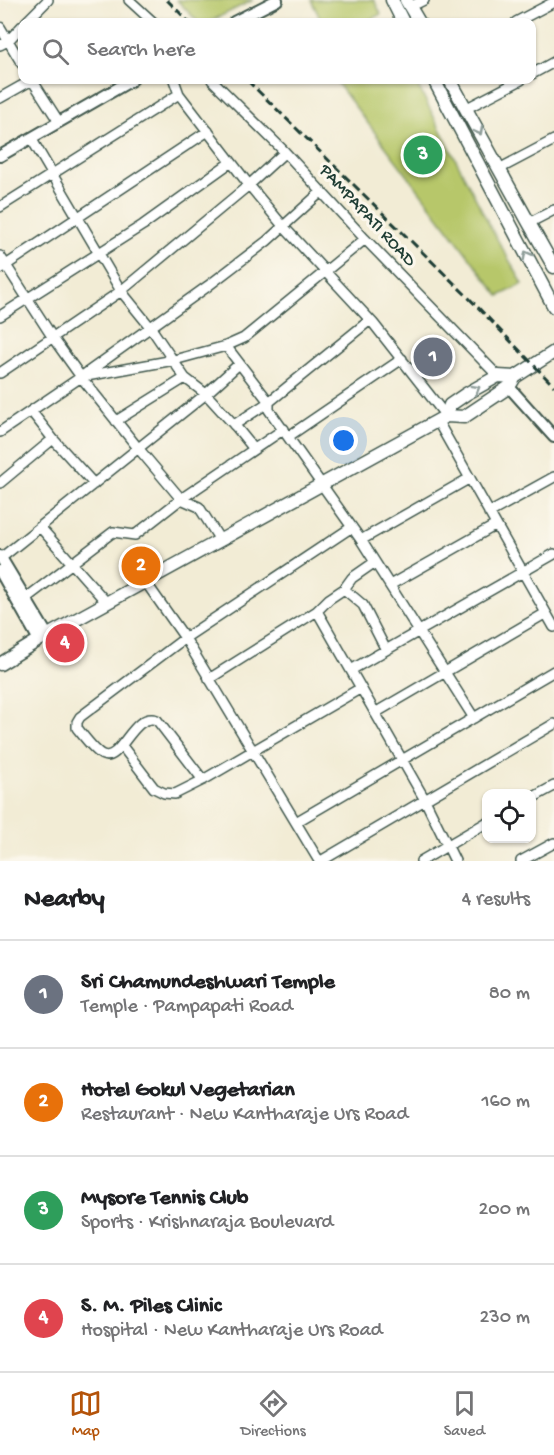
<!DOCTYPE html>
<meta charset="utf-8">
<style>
body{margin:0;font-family:"Gochi Hand",sans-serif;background:#f6f6f6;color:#202124}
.controls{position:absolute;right:18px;bottom:18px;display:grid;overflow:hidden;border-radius:12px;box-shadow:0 2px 4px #0004}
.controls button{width:54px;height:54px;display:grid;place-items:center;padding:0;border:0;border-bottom:2px solid #e0e0e0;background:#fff;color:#202124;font:30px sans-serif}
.you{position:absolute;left:344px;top:441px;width:21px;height:21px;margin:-15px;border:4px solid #fff;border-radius:50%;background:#1a73e8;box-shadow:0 0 0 9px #1a73e833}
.badge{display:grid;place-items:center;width:39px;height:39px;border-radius:50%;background:#b45309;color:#fff;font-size:20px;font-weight:700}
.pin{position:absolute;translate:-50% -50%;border:3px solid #fff;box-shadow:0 2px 6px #0006}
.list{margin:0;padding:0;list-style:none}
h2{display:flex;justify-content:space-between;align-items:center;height:78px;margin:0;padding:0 24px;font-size:26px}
h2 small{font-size:20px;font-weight:400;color:#757577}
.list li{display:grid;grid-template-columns:39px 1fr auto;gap:18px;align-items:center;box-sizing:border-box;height:108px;padding:0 24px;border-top:2px solid #e0e0e0}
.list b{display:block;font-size:22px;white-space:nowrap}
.list p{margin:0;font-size:20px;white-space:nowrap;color:#757577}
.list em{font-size:20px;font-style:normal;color:#757577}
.icon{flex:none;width:33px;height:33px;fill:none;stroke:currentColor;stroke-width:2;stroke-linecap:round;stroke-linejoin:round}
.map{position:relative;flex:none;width:554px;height:861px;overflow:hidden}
.search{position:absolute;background:#fff;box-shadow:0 2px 4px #0004;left:18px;right:18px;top:18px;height:66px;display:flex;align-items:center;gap:15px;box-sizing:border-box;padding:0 21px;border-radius:12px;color:#757577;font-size:22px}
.sheet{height:510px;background:#fff}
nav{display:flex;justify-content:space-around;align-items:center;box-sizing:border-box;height:84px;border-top:2px solid #e0e0e0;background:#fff;font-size:16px;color:#757577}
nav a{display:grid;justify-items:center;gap:3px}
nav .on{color:#b45309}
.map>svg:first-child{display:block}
.green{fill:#b7c76a;stroke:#6b824f;stroke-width:1.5}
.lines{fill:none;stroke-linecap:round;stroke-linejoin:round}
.minor-casing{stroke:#3f574c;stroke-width:12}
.tertiary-casing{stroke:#3f574c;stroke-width:14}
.secondary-casing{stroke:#3f574c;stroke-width:15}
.minor{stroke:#fff;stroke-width:9}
.tertiary{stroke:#fff;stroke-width:10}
.secondary{stroke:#fff;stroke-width:12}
.rail{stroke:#1f3d34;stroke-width:3;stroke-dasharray:9 4.5;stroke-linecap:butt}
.oneway{stroke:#8f9e9a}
.labels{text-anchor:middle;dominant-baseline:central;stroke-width:6;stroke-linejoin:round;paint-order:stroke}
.street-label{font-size:18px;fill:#1f3d34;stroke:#fbf7ec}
</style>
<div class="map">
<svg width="554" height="861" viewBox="0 0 554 861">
<rect width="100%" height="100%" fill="#fbf7ec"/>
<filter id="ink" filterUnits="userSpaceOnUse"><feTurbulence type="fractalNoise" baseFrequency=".0167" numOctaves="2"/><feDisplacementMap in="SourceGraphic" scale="12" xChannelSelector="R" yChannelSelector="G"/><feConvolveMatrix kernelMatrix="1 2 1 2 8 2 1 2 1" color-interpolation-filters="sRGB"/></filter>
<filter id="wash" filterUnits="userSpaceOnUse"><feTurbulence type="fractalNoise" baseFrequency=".008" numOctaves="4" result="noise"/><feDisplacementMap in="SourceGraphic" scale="24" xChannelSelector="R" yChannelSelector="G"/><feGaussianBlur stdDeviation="1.35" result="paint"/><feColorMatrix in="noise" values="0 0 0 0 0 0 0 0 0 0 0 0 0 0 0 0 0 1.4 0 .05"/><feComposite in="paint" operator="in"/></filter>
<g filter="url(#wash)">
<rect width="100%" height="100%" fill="#f2ecd5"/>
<path class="green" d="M177,0H253L209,22H198Z
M311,0H374L381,14L365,22H322Z
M335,80H415L492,230L523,284L499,296Z"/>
</g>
<g filter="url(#ink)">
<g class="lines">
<g class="minor-casing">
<path id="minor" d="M129,0L153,22
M410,7L424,0
M26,22L48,0
M516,22L554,2
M0,27L22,64
M0,45L8,41L22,26
M532,74L554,62
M32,80L59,122
M174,80L179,94L249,185L283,226L373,323L446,416
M212,80L285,152L365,239L498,376
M0,98L32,80
M467,108L521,80
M31,138L121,291L151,328L185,378L206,394L237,428L254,449
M499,169L554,140
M0,207L179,94
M529,223L554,210
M0,256L53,338L81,377L138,448L181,499L199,507L220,540
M0,269L208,131
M0,316L143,225L231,162
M226,346L244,338L365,239
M0,373L121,291L249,185L285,152
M81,377L174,360L226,346L269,402V410L361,540L474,718
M437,420L554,627
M116,421L185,378
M234,425L269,402L370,320
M0,432L81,377L208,286L267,241L321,192
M289,436L402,359
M53,439L94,484
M0,483L53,439L31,411
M489,513L554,477
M40,527L107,603
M361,540L470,478
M1,558L206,394L239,364
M145,581L185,638L319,861
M390,585L496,525
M344,589L363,605L386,650
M25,599L113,532L135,535L181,499L284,429
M317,611L425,800L455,861
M351,670L554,554
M209,679L317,611L329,599L344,589L352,578L375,562
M375,713L546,613
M122,746L154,788L164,793L175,794L203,780L361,688
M203,780L157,720C133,711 121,763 103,755C95,752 83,735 77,728V722L80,717L185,638L352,527
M532,798L554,786
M296,822L554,671
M321,861L554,724
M421,861L486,823
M521,861L554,843"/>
</g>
<g class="tertiary-casing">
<path id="tertiary" d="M234,22L277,0
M0,156L132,80
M509,387L554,437
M0,556L48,636
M0,571L39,640"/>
</g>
<g class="secondary-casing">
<path id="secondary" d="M392,0L403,22
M406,0L419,22
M434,80L554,307
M450,80L529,223L554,267
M446,416L464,417L509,387L515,377
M0,664L39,640L446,416L450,405L466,394L498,376L515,377L554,352"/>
</g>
<use href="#minor" class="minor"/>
<use href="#tertiary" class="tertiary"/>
<use href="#secondary" class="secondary"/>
<path class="rail" d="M167,0L189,22
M247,80L465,294L554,386"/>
</g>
<defs><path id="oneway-chevron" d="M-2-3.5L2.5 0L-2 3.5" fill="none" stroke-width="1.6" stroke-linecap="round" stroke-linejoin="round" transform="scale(1.5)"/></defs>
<g class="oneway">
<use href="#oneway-chevron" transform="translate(479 131) rotate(62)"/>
<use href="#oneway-chevron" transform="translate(527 255) rotate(-118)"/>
<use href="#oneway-chevron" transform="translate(476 389) rotate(-30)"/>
</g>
</g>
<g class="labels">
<g class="street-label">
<text transform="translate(367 216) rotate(47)">PAMPAPATI ROAD</text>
</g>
</g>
</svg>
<div class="controls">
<button><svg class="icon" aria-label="locate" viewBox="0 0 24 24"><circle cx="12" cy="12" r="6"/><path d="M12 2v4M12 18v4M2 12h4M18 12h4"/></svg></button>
</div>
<div class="you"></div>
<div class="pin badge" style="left:433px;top:357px;background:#6b7280">1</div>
<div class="pin badge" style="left:141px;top:566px;background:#e8710a">2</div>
<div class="pin badge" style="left:423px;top:155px;background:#2e9e5b">3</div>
<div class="pin badge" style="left:65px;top:643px;background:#e0444e">4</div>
<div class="search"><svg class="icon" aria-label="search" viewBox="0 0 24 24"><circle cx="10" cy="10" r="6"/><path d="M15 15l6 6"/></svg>Search here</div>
</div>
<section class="sheet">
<h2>Nearby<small>4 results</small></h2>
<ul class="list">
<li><span class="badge" style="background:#6b7280">1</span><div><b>Sri Chamundeshwari Temple</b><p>Temple · Pampapati Road</p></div><em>80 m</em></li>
<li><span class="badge" style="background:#e8710a">2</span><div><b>Hotel Gokul Vegetarian</b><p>Restaurant · New Kantharaje Urs Road</p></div><em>160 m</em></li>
<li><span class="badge" style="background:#2e9e5b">3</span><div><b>Mysore Tennis Club</b><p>Sports · Krishnaraja Boulevard</p></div><em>200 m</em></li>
<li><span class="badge" style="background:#e0444e">4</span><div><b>S. M. Piles Clinic</b><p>Hospital · New Kantharaje Urs Road</p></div><em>230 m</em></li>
</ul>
</section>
<nav>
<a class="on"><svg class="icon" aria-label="map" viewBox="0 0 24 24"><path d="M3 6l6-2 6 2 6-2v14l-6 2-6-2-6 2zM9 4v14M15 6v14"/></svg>Map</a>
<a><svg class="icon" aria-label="directions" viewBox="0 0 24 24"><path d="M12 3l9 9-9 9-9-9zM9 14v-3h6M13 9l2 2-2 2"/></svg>Directions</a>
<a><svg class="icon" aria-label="saved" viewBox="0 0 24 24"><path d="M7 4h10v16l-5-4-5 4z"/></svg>Saved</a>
</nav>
